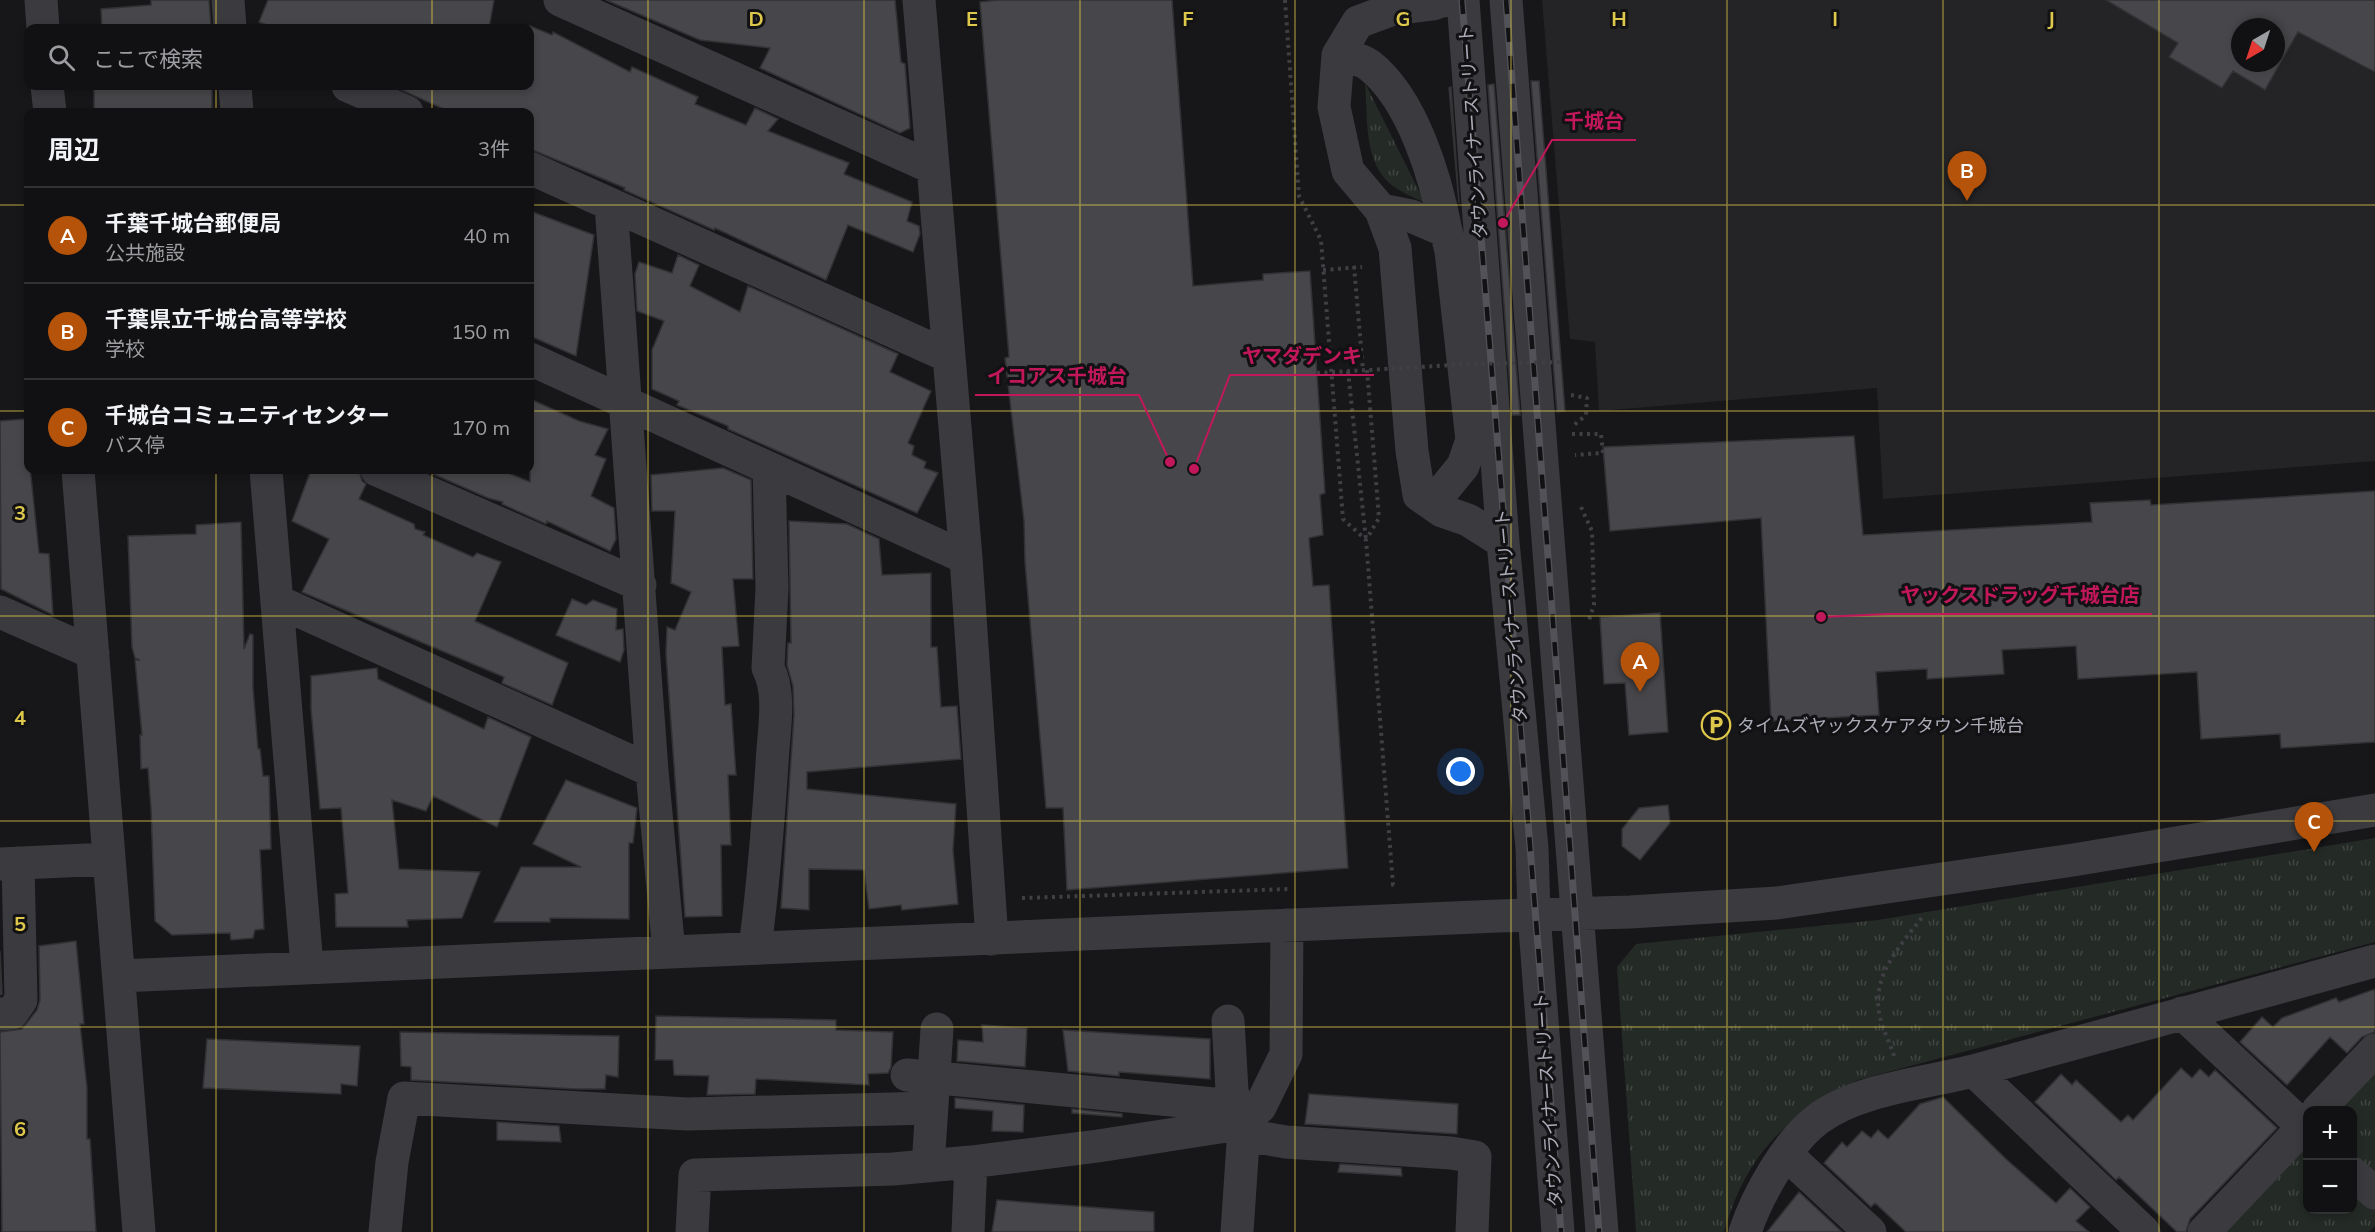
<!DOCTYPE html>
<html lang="ja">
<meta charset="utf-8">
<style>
body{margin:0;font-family:Mulish,"Noto Sans JP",sans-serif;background:#1e1f21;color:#f1f3f6}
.controls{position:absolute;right:18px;bottom:18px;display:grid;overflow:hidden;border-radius:12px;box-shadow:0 3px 9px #0003}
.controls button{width:54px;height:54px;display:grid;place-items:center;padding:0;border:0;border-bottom:2px solid #303133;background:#111113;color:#f1f3f6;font:30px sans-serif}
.compass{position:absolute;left:2231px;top:18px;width:54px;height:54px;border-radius:50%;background:#111113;box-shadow:0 3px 9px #0003;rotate:219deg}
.you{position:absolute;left:1461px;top:772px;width:21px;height:21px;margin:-15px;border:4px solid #fff;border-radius:50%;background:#1a73e8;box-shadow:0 0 0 9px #1a73e833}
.badge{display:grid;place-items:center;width:39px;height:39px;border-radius:50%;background:#b45309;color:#fff;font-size:20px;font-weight:700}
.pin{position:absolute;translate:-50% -50px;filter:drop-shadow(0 2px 3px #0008)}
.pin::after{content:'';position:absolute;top:32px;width:21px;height:18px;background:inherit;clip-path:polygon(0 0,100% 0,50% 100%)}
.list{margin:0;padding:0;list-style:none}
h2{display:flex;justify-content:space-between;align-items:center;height:78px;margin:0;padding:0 24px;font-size:26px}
h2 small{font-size:20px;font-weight:400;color:#9c9da0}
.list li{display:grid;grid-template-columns:39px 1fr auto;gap:18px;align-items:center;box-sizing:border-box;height:96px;padding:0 24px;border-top:2px solid #303133}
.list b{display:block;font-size:22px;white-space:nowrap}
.list p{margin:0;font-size:20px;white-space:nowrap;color:#9c9da0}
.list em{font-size:20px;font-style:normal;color:#9c9da0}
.icon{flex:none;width:33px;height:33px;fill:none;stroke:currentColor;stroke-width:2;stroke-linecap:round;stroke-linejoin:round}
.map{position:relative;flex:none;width:2375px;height:1232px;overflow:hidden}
.search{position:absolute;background:#111113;box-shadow:0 3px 9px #0003;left:24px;top:24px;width:510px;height:66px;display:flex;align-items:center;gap:15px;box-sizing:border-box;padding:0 21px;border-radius:12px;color:#9c9da0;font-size:22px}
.panel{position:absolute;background:#111113;box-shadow:0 3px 9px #0003;left:24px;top:108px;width:510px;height:366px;border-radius:12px}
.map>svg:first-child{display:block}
.built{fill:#242326;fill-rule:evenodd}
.grass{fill:url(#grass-tufts)}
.building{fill:#47474b;stroke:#323134;stroke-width:1.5;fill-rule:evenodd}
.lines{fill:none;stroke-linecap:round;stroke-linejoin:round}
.path{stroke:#3f3f44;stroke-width:4;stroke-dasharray:3 4.5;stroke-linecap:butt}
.minor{stroke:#3b3b3f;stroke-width:33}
.rail-casing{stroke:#525258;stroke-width:7}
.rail{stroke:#121214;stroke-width:4.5;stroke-dasharray:14;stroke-linecap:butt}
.path-bridge{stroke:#3f3f44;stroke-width:4;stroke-dasharray:3 4.5;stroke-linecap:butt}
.grid{fill:none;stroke:#ddc84b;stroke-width:1.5;stroke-opacity:0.55}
.labels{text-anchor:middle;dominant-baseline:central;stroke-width:6;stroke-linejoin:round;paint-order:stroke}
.street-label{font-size:18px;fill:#abacb7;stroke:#121214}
.poi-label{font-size:18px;fill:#abacb7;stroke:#121214;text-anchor:start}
.grid-label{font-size:20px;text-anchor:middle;font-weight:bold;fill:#ddc84b;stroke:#121214;stroke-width:6;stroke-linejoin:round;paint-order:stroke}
.leader{fill:none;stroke:#c2185b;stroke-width:2}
.callout-dot{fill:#c2185b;stroke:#121214;stroke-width:2}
.callout-label{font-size:20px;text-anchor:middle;font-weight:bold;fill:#c2185b;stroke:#121214;stroke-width:6;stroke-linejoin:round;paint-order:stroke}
</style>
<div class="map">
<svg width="2375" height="1232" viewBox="0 0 2375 1232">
<defs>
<pattern id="grass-tufts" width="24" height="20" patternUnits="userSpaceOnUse" patternTransform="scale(1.5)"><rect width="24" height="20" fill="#242a26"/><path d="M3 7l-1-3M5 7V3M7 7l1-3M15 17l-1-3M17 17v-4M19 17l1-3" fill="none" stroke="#414643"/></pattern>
</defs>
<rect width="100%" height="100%" fill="#171719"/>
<path class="built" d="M1542,0H2375V461L1883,499L1877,388L1599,411L1595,342L1570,339ZM2240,27H2276V63H2240Z"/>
<path class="grass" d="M1365,83L1425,203C1413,197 1398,191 1388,182C1363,157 1368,115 1365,83Z
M2375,838V942L1858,1080C1785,1118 1748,1151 1724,1232H1636L1617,967L1636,944L1878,920Z
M2375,1061V1177L2353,1155L2352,1110H2329Z
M2307,1139L2308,1210H2352L2353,1183L2375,1205V1226L2369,1232H2216Z"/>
<path class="building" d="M151,0H209L211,28H102L101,9L151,5Z
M268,0H494L489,28H274L259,22Z
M606,0H895L901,62L905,64L910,128L900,133L760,68L770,48L700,40Z
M999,0H1172L1193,286L1263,280V274L1310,271L1325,493L1320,495L1323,535L1309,538L1313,586L1329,585L1348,868L1067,890L1063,808H1046L1025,562L1024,521L1005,358L1009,357L980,2Z
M2106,0H2375V72L2298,32L2265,90L2233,71L2222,88L2169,57L2178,43ZM2240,27H2276V63H2240Z
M530,26L552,35L553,32L630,72L632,67L698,97L695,104L746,125L755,108L778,119L768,131L849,163L844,174L912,202L907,221L919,226L920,234L913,252L848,225L826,280L715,228L714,230L624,190L625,188L530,149V112H450L393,86H530Z
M1531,81H1539L1565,411L1557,412Z
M1494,84L1520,415H1512L1488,85Z
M94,86H212V112H94Z
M1451,87L1459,203L1449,88Z
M530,211L594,235L576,356L530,336Z
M678,255L699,265L690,286L740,312L748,286L898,354L890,372L931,391L908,443L914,446L912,455L926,462L924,468L938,473L917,513L728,429V426L677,405L679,401L652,389V350L664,321L637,311L635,274L639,262L672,273Z
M530,399L579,421L608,429L595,455L606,459L591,496L614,508L616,539L610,551L547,521L546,524L502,504L503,502L488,498L424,470H501L530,482Z
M25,419L39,553L49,554L53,615L1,589L0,421Z
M1854,436L1863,535L2092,522L2090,503L2150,500L2151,505L2375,491V742L2281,748L2280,734L2201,739L2197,672L2078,679L2076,646L2002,650L2004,674L1927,679V669L1876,672L1879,715L1771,721L1761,518L1610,531L1603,447Z
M723,468L751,480L753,579H733L739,646L722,647L725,705L731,704L736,775H728L731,845H721L722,916L685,917L666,654L667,627L675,630L691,592L671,583L675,511H652L651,475Z
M311,470H359L362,481L366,484L359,499L414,524L415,529L425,532L423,535L473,557L477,553L501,562L475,621L568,663L552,705L502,683L504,677L302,592L329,539L292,521Z
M789,521L847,524L879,539L882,575L931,573V647H937L941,707L957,706L961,759L807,772V789L956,804L953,850L958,904L902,910L901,905L869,909L864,870L809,869V910L781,908L794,715L793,686L787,665L788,643H791Z
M241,522L244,649L250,634L253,635V688L258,749H260L263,776H269L271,849L260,850L264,929L255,930L253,938L231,940L230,933L172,935L155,921L151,808L148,768L141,769L140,735H142L135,660H140L135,658L132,647L128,536L196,534V525Z
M572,599L586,605L593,600L617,609L616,630L623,629L624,650L620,662L556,635Z
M1660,613L1668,732L1629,735L1625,683L1604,684L1600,617Z
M377,668L378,679L484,729L488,717L531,737L497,827L433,796L426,811L392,800L399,869L480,872L462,918L407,920L408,927H336L335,894L348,893L341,808L320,809L311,709V676Z
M566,780L637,808L633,843H629V919L550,918V922H494L521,867H581L533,844Z
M1668,805L1670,823L1640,860L1622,846V829L1639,808Z
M76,941L84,1024H80L87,1088V1139H90L96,1232H2L0,1032L22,1029L37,1010L40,1000L39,946Z
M0,951L2,994L0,995Z
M2375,989V1032L2362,1037L2347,1053L2330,1037L2287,1085L2240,1042L2262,1017L2273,1027L2282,1018L2336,998L2339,1002Z
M656,1016L836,1020V1030L893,1032L891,1067L888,1073L868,1074L869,1085L756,1079L755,1094L707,1095L709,1076L674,1075L673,1060H655Z
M982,1025L1027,1028L1025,1067L957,1061L958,1040L983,1042Z
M1063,1030L1210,1039V1079L1119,1072V1076L1068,1071Z
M400,1032L619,1036L618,1077L606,1075L605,1089H577L411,1080V1067L401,1066Z
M207,1039L360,1046L357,1086L341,1084V1094L203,1088Z
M2181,1068L2192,1078L2200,1069L2209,1077L2215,1070L2277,1128L2190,1219L2186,1232H2177L2119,1177L2116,1180L2035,1102L2061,1074L2072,1085L2076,1080L2121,1122L2128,1115L2133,1120Z
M1309,1094L1458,1104L1457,1134L1305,1124Z
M1943,1097L2006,1159L2056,1203L2070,1188L2090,1207L2076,1221L2089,1232H1906L1875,1203L1871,1207L1824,1163L1842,1142L1847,1147L1862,1131L1871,1138L1878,1130L1888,1139L1920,1104Z
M955,1098L1024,1105L1023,1132L992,1131L993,1111L955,1108Z
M1072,1109L1122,1114V1117L1072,1113Z
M497,1122L559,1126L561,1142L497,1140Z
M1340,1164L1401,1168L1402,1176L1338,1172Z
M1799,1192L1842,1232H1767Z
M997,1200L1154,1212V1232H992Z"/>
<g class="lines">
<path class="path" d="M1285,0L1299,196L1321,240L1343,519L1366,540
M1354,266L1363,370
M1323,270L1362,267
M1367,370L1379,518L1366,540L1393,885H1397
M1348,371L1366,540
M1571,395L1587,398L1586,415L1573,426
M1572,434H1601L1603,453L1575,455
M1581,507L1592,531L1594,605L1589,620
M1022,898L1290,889
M1894,1056C1890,1043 1883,1030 1880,1017C1870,976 1901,945 1924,915"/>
<path class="minor" d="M41,0L43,28
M228,0L230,28
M560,0L933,168
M919,0L966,558L992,939
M1444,0L1433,4L1393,9L1358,22L1338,55L1334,107L1348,171L1381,210L1395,248L1412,451L1419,495L1442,511L1468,520L1503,542
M1463,0L1503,542L1532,848L1534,914L1558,1232
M1506,0L1602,1232
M1338,55C1347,57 1361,59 1369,65C1413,99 1436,179 1446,231
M47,86L50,112
M235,86L237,112
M348,86L407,112
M530,168L948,356
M611,205L652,771L669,952
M1381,210L1411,216L1446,231L1451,251L1472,440L1463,466L1432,504
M530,359L966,558
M78,470L139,1232
M266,470L307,966
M377,470L640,585
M277,601L652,771
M0,612L93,653
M0,864L108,859
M755,948C763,886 768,826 772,764C773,735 782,694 768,668L772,588L769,468
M120,976L1498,916L1630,912L1777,903L2073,860L2375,810
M2182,1013L2308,1131
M0,1014L12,1013L21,1000L18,863
M1228,1021L1232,1090L1239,1124L1257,1137L1286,1142L1451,1153L1475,1157L1472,1232
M1974,1071L2144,1232
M907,1075L1235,1106
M2318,1110L2375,1050
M1786,1154L1870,1232
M928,1166L937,1029
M2352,1173L2375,1193
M385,1232L392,1162L404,1098L687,1114L931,1108
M692,1232L695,1175L893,1169L971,1162L1098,1146L1239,1124L1260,1107L1286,1054L1287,925
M968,1232L971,1162
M1237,1232L1244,1128
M1745,1232C1757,1196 1787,1142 1818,1119C1860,1088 1928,1083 1977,1070C2110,1034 2242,997 2375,961
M2204,1232L2308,1122"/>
<g class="rail-casing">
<path id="rail" d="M1462,0L1561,1232
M1506,0L1599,1232"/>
</g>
<use href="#rail" class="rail"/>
<path class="path-bridge" d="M1317,373L1470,364L1561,362"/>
</g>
<path class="grid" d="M216,0V28M432,0V28M648,0V1232M864,0V1232M1080,0V1232M1295,0V1232M1511,0V1232M1727,0V1232M1943,0V1232M2159,0V1232M216,86V112M432,86V112M0,205H28M530,205H2375M0,411H28M530,411H2375M216,470V1232M432,470V1232M0,616H2375M0,821H2375M0,1027H2375"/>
<defs>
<g id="parking-ring" transform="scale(1.5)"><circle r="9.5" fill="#121214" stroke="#ddc84b" stroke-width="1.5"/><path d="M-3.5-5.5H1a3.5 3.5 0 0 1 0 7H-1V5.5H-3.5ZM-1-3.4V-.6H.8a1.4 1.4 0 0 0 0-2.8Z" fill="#ddc84b"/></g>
</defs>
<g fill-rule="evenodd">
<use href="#parking-ring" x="1716" y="725"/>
</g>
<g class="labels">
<g class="street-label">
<text transform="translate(1473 132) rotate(-94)">タウンライナーストリート</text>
<text transform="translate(1511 616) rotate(-95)">タウンライナーストリート</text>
<text transform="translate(1548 1100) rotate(-94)">タウンライナーストリート</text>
</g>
<g class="poi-label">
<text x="1737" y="725">タイムズヤックスケアタウン千城台</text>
</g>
</g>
<g class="grid-label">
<text x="756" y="26">D</text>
<text x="972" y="26">E</text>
<text x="1188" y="26">F</text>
<text x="1403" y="26">G</text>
<text x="1619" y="26">H</text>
<text x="1835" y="26">I</text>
<text x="2051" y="26">J</text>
<text x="20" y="520">3</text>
<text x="20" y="725">4</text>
<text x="20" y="931">5</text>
<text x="20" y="1136">6</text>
</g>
<path class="leader" d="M1503 223L1552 140H1636M1194 469L1230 375H1374M1170 462L1139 395H975M1821 617L1888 614H2152"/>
<g class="callout-dot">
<circle cx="1503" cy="223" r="6"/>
<circle cx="1194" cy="469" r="6"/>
<circle cx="1170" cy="462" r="6"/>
<circle cx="1821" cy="617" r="6"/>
</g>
<g class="callout-label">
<text x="1594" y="128">千城台</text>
<text x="1302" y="363">ヤマダデンキ</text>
<text x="1057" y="383">イコアス千城台</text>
<text x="2020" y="602">ヤックスドラッグ千城台店</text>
</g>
</svg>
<div class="controls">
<button>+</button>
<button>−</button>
</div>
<svg class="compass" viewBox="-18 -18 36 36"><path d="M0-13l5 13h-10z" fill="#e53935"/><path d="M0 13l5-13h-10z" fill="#9c9da0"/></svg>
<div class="you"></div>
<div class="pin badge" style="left:1640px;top:692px">A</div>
<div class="pin badge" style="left:1967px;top:201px">B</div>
<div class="pin badge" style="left:2314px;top:852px">C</div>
<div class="search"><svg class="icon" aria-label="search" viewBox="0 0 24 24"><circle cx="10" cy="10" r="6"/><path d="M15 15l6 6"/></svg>ここで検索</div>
<section class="panel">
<h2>周辺<small>3件</small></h2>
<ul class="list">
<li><span class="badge">A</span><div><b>千葉千城台郵便局</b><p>公共施設</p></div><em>40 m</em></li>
<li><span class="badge">B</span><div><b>千葉県立千城台高等学校</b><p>学校</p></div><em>150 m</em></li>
<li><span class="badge">C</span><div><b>千城台コミュニティセンター</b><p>バス停</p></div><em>170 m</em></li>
</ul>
</section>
</div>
